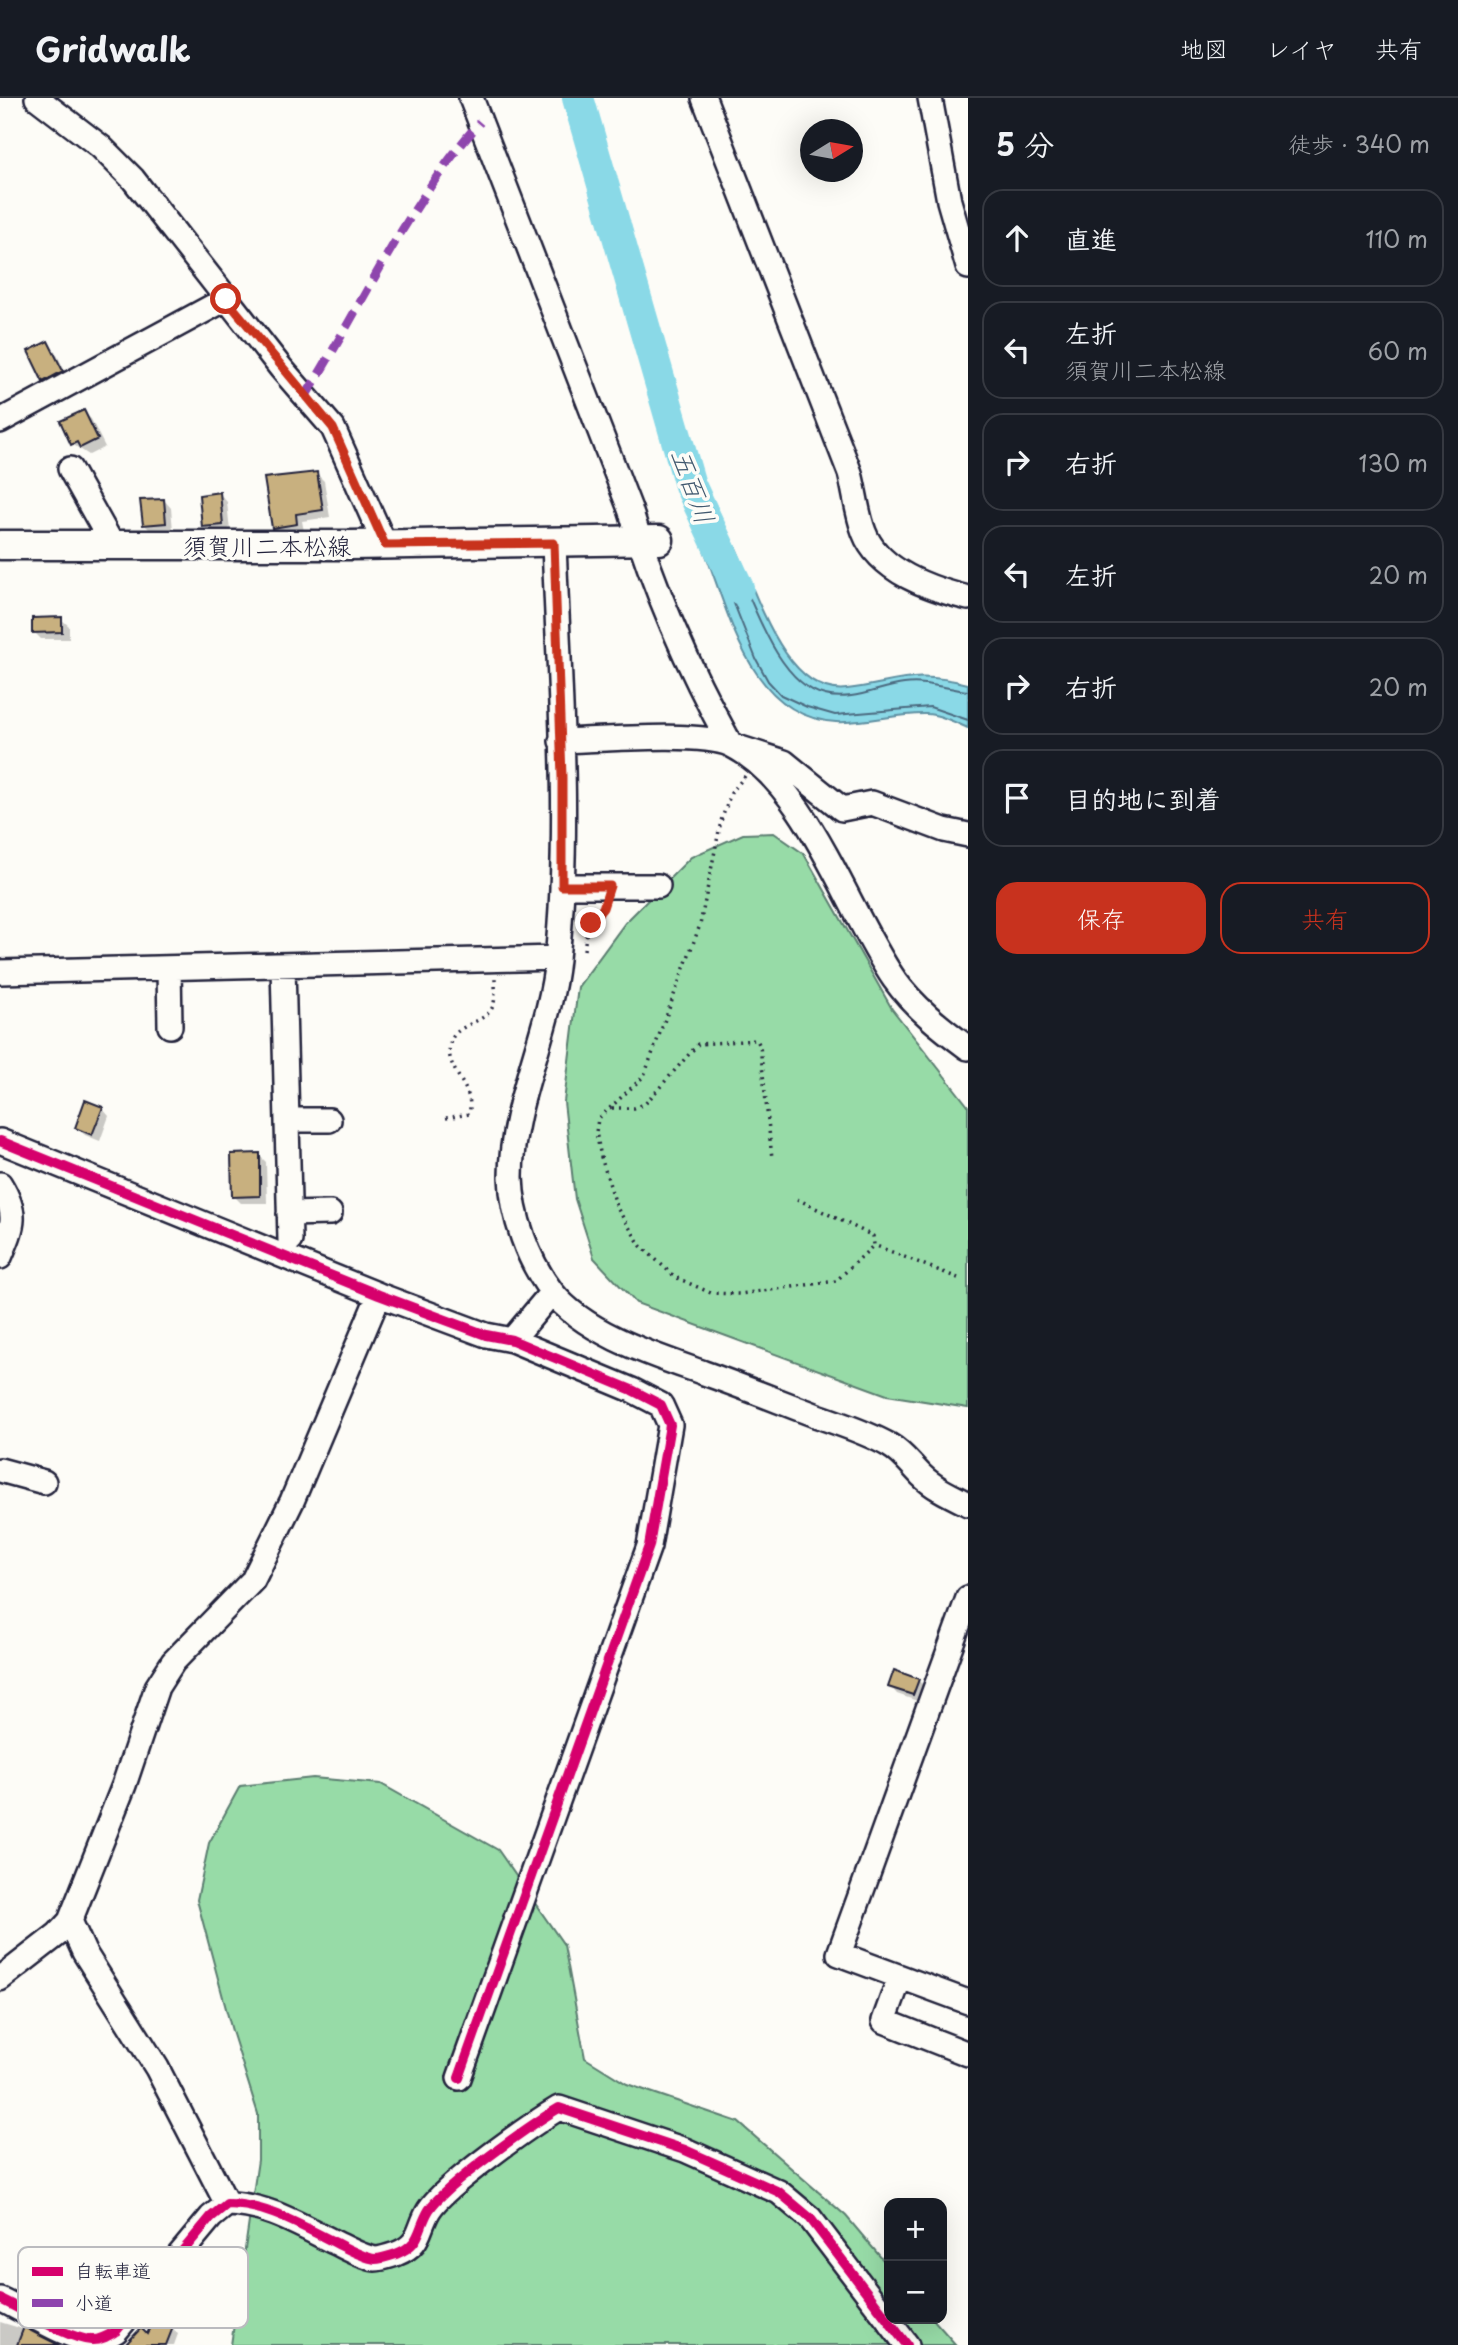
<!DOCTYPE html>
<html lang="ja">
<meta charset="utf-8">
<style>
body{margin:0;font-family:"Playpen Sans","Klee One",sans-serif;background:#242831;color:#f1f3f6}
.controls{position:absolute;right:21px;bottom:21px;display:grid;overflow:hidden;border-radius:14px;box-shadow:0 7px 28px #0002}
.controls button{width:63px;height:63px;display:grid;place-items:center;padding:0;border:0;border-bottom:2px solid #363941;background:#171b24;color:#f1f3f6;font:35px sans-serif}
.compass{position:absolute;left:800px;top:21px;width:63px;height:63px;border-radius:50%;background:#171b24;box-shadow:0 7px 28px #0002;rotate:79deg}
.stop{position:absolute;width:21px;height:21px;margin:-16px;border:5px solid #c8321e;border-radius:50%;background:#fff}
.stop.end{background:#c8321e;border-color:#fff;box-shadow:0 2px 7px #0008}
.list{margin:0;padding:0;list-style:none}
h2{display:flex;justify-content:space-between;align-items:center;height:91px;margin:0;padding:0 28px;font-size:30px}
h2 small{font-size:23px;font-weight:400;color:#9ea1a6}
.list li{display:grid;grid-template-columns:46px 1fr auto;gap:21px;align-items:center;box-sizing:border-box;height:98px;margin:0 14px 14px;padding:0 14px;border:2px solid #363941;border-radius:21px}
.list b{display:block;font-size:26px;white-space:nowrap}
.list p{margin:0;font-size:23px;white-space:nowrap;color:#9ea1a6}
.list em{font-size:23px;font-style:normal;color:#9ea1a6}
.actions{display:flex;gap:14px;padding:21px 28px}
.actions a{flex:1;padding:16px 0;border:2px solid #c8321e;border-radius:21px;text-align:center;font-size:24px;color:#c8321e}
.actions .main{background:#c8321e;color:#fff}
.icon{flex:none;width:38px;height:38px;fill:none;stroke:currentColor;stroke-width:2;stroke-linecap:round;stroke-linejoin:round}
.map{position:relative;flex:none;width:968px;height:2247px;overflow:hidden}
header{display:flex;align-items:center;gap:42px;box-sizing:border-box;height:98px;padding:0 35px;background:#171b24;border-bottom:2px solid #363941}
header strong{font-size:33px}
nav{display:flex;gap:38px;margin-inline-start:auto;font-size:24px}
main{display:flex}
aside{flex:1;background:#171b24}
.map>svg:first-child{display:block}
.green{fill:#97dba7;stroke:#5c7e71;stroke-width:2}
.water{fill:#8ad9e7;stroke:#6090a2;stroke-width:2}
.shadow{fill:#0003}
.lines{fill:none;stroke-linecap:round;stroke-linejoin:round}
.shore{stroke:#4c6b80;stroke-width:2}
.river{stroke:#8ad9e7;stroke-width:32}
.building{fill:#c8b07f;stroke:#22223b;stroke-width:2}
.minor-casing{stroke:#22223b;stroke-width:28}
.major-casing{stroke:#22223b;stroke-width:33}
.path{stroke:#22223b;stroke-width:3.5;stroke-dasharray:2 5;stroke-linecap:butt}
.minor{stroke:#fdfcf7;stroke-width:23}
.major{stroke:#fdfcf7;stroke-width:28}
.quiet{stroke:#8e44ad;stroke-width:9;stroke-dasharray:18 9;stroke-linecap:butt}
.cycleway-casing{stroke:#fdfcf7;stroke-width:15}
.cycleway{stroke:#d6006c;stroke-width:10}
.route{stroke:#c8321e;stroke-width:9}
.labels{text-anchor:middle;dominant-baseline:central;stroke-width:7;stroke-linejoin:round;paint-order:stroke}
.street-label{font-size:24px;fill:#22223b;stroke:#fdfcf7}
.water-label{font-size:26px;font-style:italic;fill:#41596f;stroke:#fdfcf7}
.key{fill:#fdfcf7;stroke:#bbbbbf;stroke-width:2}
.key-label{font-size:19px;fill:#22223b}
</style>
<header>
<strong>Gridwalk</strong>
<nav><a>地図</a><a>レイヤ</a><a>共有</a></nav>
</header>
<main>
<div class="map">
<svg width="968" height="2247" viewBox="0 0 968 2247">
<rect width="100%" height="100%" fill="#fdfcf7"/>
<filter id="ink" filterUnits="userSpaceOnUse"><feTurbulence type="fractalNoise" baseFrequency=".0143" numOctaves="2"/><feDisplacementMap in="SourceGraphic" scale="14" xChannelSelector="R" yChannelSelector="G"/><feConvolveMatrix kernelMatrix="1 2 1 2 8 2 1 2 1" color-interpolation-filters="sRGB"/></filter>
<g filter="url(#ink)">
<path class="green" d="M774,735L804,756L892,911L968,1008V1310L887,1297L636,1205L594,1160L575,1101L564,1004L578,889L625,825L691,759L743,736Z
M313,1680L381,1686L498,1752L564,1847L585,1960L627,1986L738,2024L846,2118L889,2169V2221H933L956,2247H231L258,2062V2016L232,1933L197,1802L209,1745L240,1688Z"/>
<path class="water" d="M736,450C756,494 786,599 847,591C899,584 914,572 968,586V630C956,625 940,616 927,616C897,615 866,626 836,624C750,619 730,517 704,452Z"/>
<path class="shadow" d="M47,245L55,253L69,281L52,290L44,283Z
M83,314L91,321L105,349L89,357L72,346Z
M317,376L324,383L330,419L302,423L304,433L281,436L273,429Z
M220,396L227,404L230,433L211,435L204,428Z
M164,402L171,410L173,432L152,434L144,426Z
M61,521L69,528V541H41L34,534Z
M102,1010L109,1018L100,1043L85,1037L77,1030Z
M259,1057L266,1064L267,1105H241L234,1098Z
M918,1582L925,1589L920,1604L897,1596L890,1588Z
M0,2224L23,2231L56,2247H0Z
M172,2231L178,2236L174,2247H127Z"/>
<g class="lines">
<path class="shore" d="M968,593C946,591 927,583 904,586C879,589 851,604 825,597C776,585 752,500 732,459L716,460L756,561L768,583L781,597L807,609L835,617L930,609L968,622"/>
<path class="river" d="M578,0L690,387L738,490"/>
</g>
<path class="building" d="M48,243L63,273L43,284L28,253Z
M84,312L98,341L80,350L77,344L71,347L60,323Z
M317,374L323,412L296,416L297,426L272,430L264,380Z
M220,394L223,427L202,429L199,397Z
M164,401L166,425L143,427L140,402Z
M62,519V534L32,535V520Z
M85,1002L103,1009L92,1037L75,1030Z
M260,1055V1098L232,1099L231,1056Z
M894,1572L919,1581L913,1597L888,1589Z
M154,2221L173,2229L166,2247H125L141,2230L147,2236Z
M24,2229L39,2237L59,2247H17Z"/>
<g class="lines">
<g class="minor-casing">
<path id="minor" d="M37,0L101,49L133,81L281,270L333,330L385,447
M471,0L630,411C654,492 690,573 731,647L784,664L842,711L872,705L944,732L968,737
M704,0L850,375C855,394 857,416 864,434C879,474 931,491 968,500
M930,0L949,103L968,169
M0,323L226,201
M70,371L112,446
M554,445C559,583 571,723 557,861C550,935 511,1004 511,1079C512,1118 528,1163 552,1194C585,1236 656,1258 704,1275C741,1288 778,1303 815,1317C840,1326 866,1334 889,1347C903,1355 910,1366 921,1377C934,1390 952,1398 968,1406
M561,643C597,642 703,633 731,647C808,686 847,813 894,881C914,909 941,930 968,950
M562,788H658
M283,868L290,1142
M169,870L170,928
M0,874L557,860
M287,1022H329
M0,1043L379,1197L486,1237L512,1242L632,1292L661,1307L670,1327L649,1448L459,1980
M0,1086C19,1117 13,1128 0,1159
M289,1116L330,1115
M512,1242L552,1194
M0,1372L44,1384
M968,1500L839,1856L968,1904
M70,1823L84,1854L157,1970L227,2106
M900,1879L884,1923L968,1956
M0,1881L58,1836L70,1823L124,1687L157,1589L173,1564L253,1482L292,1403L379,1197
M0,2201C24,2212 66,2240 91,2242C100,2243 109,2237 116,2233L211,2119L227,2106C266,2106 301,2128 336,2145C348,2151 362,2159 375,2161C381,2161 390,2158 396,2156C422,2146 417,2132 429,2112C444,2088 532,2026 559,2010L685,2052L779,2094L810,2120L907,2247"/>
</g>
<g class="major-casing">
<path id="major" d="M0,447H351L659,442"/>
</g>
<path class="path" d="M745,678L731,695L721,723L700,827L644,978L598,1021L596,1034L601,1059L617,1110L641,1148L675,1179L711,1195L740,1196L836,1183L874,1147
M584,852L587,831L605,807
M612,1010H634L645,1006L698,946L757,942L760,948L772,1060
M446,1020L469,1016C476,989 444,972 450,946C454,925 486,926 493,908C496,900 495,889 495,881
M797,1101L873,1138L874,1147L958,1180"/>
<use href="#minor" class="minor"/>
<use href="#major" class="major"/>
<path class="quiet" d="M305,299C363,206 407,107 480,24"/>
<g class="cycleway-casing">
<path id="cycleway" d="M0,1043L379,1197L486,1237L512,1242L632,1292L661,1307L670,1327L649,1448L459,1980
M0,2201C24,2212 66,2240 91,2242C100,2243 109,2237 116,2233L211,2119L227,2106C266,2106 301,2128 336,2145C348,2151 362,2159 375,2161C381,2161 390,2158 396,2156C422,2146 417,2132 429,2112C444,2088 532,2026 559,2010L685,2052L779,2094L810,2120L907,2247"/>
</g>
<use href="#cycleway" class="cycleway"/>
</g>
</g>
<g class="lines" filter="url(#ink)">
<path class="route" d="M226,201L333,330L385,447L554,445L562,679V788H610L603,810L591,825"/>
</g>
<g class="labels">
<g class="street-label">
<text x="267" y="447">須賀川二本松線</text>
</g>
<g class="water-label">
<text transform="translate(694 388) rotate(70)">五百川</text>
</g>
</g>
<rect x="18" y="2149" width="230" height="81" rx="10" class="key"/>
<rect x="32" y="2169" width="31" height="9" fill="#d6006c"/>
<rect x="32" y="2201" width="31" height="8" fill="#8e44ad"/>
<g class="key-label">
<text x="75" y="2180">自転車道</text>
<text x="75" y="2212">小道</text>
</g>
</svg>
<div class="controls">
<button>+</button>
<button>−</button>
</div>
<svg class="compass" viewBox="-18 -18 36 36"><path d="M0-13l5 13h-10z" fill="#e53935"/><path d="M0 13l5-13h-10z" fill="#9ea1a6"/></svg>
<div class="stop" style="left:226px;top:201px"></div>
<div class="stop end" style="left:591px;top:825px"></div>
</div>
<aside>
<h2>5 分<small>徒歩 · 340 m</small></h2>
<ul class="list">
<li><svg class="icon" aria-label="ahead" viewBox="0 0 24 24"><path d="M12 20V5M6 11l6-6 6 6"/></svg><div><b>直進</b></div><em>110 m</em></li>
<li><svg class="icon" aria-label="left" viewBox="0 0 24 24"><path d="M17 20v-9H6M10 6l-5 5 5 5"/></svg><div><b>左折</b><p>須賀川二本松線</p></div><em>60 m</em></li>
<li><svg class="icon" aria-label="right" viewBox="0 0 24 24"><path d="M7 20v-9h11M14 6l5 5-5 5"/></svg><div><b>右折</b></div><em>130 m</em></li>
<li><svg class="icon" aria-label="left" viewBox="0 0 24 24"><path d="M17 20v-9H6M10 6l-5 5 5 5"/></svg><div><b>左折</b></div><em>20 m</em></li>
<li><svg class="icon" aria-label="right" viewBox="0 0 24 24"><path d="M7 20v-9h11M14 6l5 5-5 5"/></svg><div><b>右折</b></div><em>20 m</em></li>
<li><svg class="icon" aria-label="arrive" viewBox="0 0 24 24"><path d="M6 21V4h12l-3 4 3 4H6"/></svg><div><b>目的地に到着</b></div></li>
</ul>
<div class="actions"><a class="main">保存</a><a>共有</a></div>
</aside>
</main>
